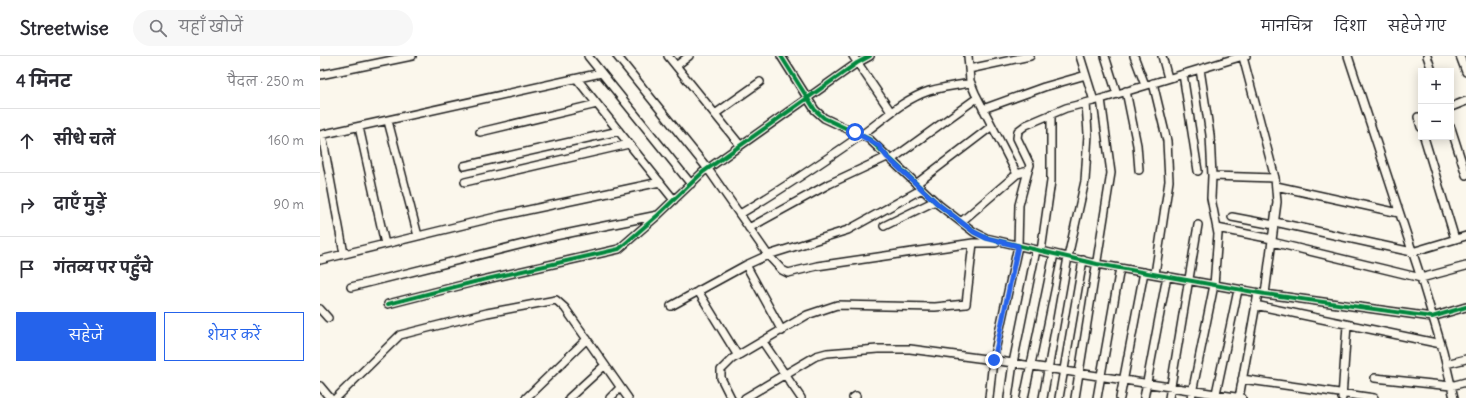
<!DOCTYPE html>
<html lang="hi">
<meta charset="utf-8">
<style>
body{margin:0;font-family:Delius,"Playpen Sans Deva",sans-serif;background:#f7f7f7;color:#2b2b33}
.controls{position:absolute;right:12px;top:12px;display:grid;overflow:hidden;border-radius:0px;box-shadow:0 2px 10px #0003}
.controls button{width:36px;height:36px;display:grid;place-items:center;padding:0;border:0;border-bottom:1px solid #e1e1e2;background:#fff;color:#2b2b33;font:20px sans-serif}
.stop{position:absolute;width:12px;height:12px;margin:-9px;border:3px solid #2563eb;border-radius:50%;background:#fff}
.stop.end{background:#2563eb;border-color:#fff;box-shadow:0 1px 4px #0008}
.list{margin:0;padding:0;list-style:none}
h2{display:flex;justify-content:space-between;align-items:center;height:52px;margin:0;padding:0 16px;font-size:17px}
h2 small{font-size:13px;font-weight:400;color:#7c7c81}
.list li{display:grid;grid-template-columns:26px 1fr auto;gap:12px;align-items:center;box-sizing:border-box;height:64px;padding:0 16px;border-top:1px solid #e1e1e2}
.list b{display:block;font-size:15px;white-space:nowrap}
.list em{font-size:13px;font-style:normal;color:#7c7c81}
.actions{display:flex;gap:8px;padding:12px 16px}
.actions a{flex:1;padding:9px 0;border:1px solid #2563eb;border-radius:0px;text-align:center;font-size:14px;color:#2563eb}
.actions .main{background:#2563eb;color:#fff}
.icon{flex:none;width:22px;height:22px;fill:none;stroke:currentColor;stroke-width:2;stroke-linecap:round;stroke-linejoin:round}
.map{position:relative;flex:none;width:1146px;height:342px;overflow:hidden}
header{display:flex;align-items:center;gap:24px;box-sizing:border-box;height:56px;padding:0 20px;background:#fff;border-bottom:1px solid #e1e1e2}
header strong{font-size:19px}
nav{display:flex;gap:22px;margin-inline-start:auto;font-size:14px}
.search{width:280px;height:36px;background:#f7f7f7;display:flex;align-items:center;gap:10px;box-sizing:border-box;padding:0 14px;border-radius:22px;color:#7c7c81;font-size:15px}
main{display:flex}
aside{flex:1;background:#fff}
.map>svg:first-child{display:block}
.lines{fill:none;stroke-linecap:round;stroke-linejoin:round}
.minor-casing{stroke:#1c1c1c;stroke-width:10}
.minor{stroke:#fbf7ec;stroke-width:7}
.cycleway-casing{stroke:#fbf7ec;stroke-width:6}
.cycleway{stroke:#00873e;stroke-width:4}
.route{stroke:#2563eb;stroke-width:5}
</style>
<header>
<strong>Streetwise</strong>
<div class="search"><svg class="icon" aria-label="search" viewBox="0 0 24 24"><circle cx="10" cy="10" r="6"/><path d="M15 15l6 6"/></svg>यहाँ खोजें</div>
<nav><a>मानचित्र</a><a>दिशा</a><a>सहेजे गए</a></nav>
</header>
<main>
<aside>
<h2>4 मिनट<small>पैदल · 250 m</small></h2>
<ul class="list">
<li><svg class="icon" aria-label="ahead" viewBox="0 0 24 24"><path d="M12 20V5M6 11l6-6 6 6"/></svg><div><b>सीधे चलें</b></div><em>160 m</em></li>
<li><svg class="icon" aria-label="right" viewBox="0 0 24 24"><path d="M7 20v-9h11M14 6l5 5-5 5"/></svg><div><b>दाएँ मुड़ें</b></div><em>90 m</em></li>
<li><svg class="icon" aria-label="arrive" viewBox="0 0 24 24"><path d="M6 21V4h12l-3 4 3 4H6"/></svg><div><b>गंतव्य पर पहुँचे</b></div></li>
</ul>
<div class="actions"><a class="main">सहेजें</a><a>शेयर करें</a></div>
</aside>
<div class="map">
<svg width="1146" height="342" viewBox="0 0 1146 342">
<rect width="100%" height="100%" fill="#fbf7ec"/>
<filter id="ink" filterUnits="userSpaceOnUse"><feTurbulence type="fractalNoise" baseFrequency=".025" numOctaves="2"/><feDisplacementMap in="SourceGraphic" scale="8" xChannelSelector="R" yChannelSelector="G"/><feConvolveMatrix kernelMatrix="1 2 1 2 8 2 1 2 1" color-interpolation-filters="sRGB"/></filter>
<g filter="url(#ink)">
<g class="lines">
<g class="minor-casing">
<path id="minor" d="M268,0L371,128
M297,0L388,113L448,199L462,214L468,217L497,210L653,187H676
M348,0L420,89
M461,0L495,54L504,62L549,83L619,149L654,176L666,182L777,208L945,238L1112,261L1146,251
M533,0L571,56
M648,0L650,25L655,37L697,118
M760,0L774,45
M785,0L797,38
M814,0L825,29
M842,0L848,22
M926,0L923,1L955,122L957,146L945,238
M1028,0L1101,222L1123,295L1134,342
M1107,0L1112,15
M1140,0L1146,16
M356,10L369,0
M649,13L710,0
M863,18L878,115
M0,19L92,0
M257,23L354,144
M833,27L847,85L849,125L835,218
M806,35L817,89L819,114
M1131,51L1146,45
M663,53L724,31L766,19
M395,58L440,26
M1101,61H1098L1101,71
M68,65L98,180
M39,71L65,188
M1131,72L1146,119
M160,76L277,48
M0,79L281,17
M2,79L24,198
M1104,81L1135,183
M571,104L657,42
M144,110L299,75
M892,120L955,122
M145,126L309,88
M596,128L672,70
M956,130L1079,157
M420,158C461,134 501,107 540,80C563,64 582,44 609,35C622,31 637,29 651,27
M912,161L954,169
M641,166L697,118L708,115L710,109L697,82L698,75L706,69L746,52L781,43L923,0
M955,166L1092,196L1146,180
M564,170L615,145
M429,172L509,128L567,101
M897,172L952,183
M952,186L1101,222L1146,210
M721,195L731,125V58
M0,204L180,160L340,126
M426,209L462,275
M31,231L235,180L338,159
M378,235L418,300
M68,248L154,226L299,193L338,159L383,116L537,7L550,0
M935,249L1121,288
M351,250L426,209L448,199L528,174L602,133
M0,253L8,262
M443,286L481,342
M1126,308L1146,303
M1055,322L1131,330L1146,326
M922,323L1054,342
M0,330L10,342
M16,342L80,279L167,257L236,244L245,252L308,342
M206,342L267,283
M249,342L284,310
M290,342L300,332
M411,342L401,322V314L412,303L487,259L517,249L615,251L646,248L653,187
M425,342L496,300L507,297L558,293H590L673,304L922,342
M533,342L536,340
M669,342L673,304L698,190L699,149L708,115
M688,342L693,307L716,194
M704,342L734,198
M723,342L748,201L765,125L768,78L766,47
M739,342L763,204
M755,342L791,117L781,43
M777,342L800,212
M800,342L824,216
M824,342L847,220
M849,342L878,169
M871,342L894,229L898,178L891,142L892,120L890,79L880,13
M895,342L918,234
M919,342L938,237
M1022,342L1027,269"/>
</g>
<use href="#minor" class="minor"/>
<g class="cycleway-casing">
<path id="cycleway" d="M461,0L495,54L504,62L549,83L619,149L654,176L666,182L777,208L945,238L1112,261L1146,251
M68,248L154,226L299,193L338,159L383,116L537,7L550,0"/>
</g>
<use href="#cycleway" class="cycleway"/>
</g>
</g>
<g class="lines" filter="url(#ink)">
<path class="route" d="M535,76L559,90L567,101L619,149L654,176L666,182L698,190L674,304"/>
</g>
</svg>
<div class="controls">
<button>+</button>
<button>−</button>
</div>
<div class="stop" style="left:535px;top:76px"></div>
<div class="stop end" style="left:674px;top:304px"></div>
</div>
</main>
